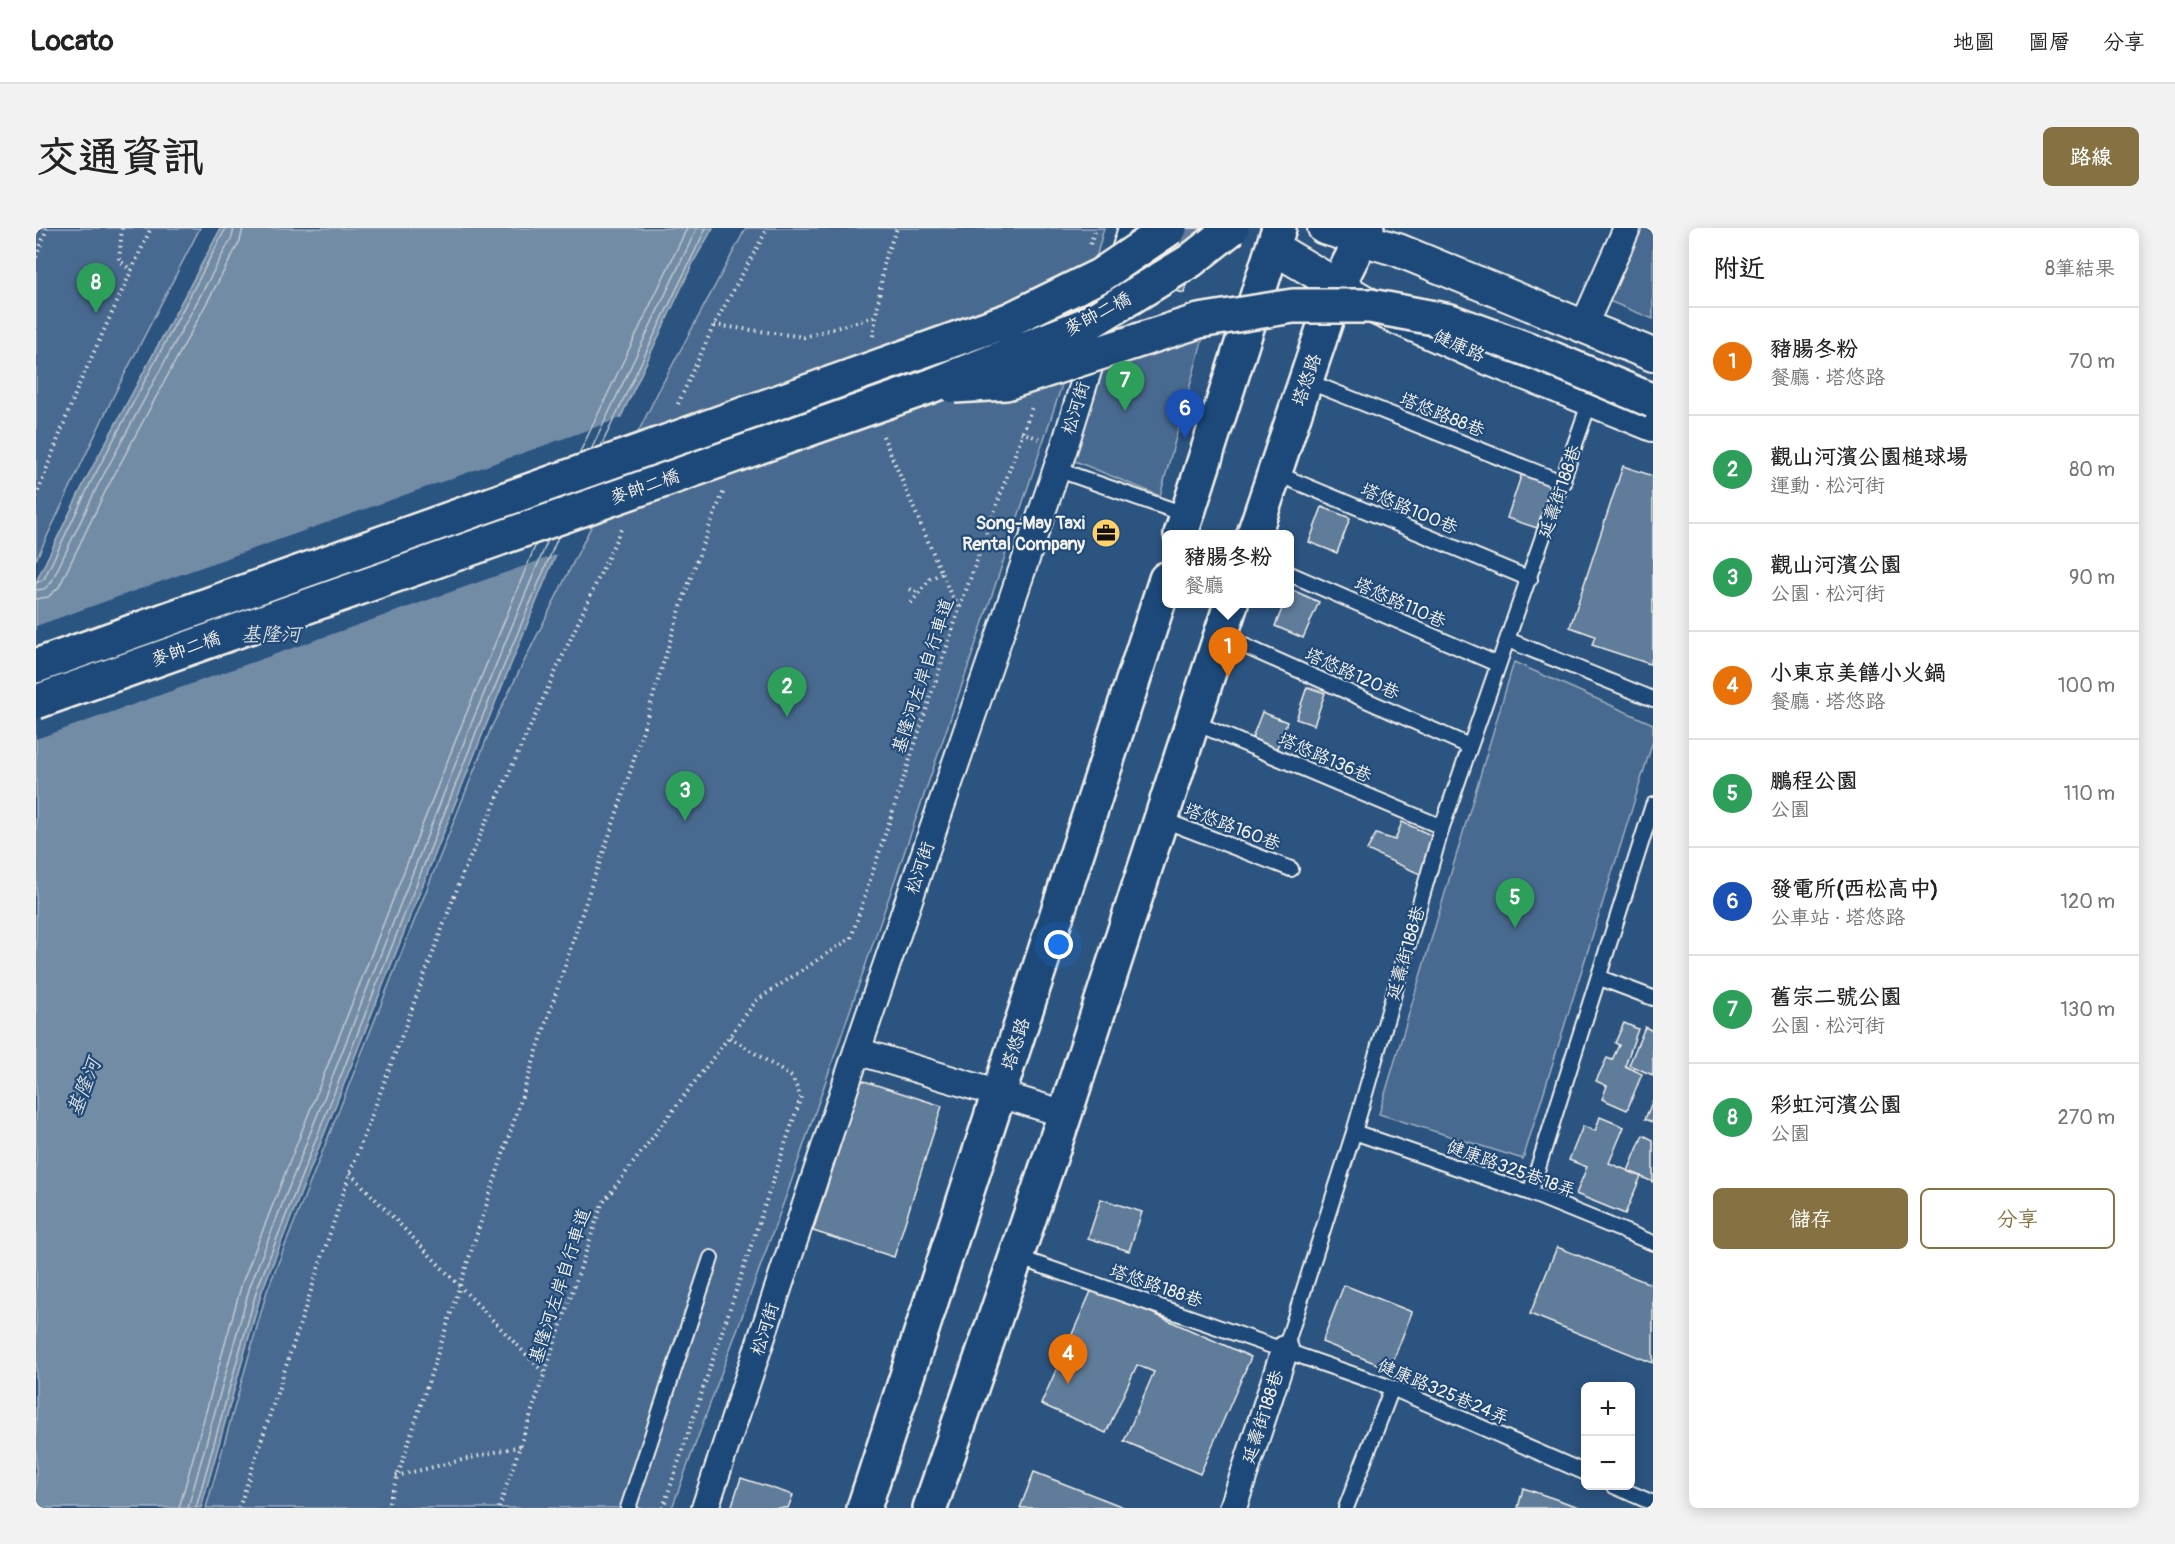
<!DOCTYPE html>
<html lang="zh-TW">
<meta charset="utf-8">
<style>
body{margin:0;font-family:Pangolin,"LXGW WenKai TC",sans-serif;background:#f2f2f2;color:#222}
.controls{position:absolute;right:18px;bottom:18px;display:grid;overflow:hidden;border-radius:9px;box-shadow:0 3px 15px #0003}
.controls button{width:54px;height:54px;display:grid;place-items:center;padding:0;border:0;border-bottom:2px solid #e0e0e0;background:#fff;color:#222;font:30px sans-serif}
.you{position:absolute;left:1023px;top:717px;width:21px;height:21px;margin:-15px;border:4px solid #fff;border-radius:50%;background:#1a73e8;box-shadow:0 0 0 9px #1a73e833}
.badge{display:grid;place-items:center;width:39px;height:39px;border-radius:50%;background:#857141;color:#fff;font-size:20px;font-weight:700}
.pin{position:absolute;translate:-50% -50px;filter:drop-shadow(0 2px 3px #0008)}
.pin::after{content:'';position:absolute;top:32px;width:21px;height:18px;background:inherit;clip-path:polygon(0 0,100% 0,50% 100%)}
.popup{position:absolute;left:1126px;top:302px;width:132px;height:78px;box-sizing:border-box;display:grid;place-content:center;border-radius:9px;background:#fff;filter:drop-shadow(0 2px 4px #0005);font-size:20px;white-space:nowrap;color:#767676}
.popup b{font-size:22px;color:#222}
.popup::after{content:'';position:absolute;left:50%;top:100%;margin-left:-12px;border:12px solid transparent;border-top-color:#fff}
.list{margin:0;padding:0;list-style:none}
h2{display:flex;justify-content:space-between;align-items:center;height:78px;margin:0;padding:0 24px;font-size:26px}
h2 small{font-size:20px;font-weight:400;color:#767676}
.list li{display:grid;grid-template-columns:39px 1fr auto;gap:18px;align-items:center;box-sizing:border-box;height:108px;padding:0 24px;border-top:2px solid #e0e0e0}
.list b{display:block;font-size:22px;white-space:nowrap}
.list p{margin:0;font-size:20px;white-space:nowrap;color:#767676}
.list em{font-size:20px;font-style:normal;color:#767676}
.actions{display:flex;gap:12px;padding:18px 24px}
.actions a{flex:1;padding:14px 0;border:2px solid #857141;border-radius:9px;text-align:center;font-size:21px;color:#857141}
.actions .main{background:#857141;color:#fff}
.map{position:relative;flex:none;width:1617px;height:1280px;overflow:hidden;border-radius:9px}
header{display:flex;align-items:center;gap:36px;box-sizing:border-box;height:84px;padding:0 30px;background:#fff;border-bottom:2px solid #e0e0e0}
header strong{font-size:28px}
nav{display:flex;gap:33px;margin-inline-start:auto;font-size:21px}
.intro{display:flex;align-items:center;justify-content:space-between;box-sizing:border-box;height:144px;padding:0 36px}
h1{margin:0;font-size:42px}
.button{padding:15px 27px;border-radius:9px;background:#857141;color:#fff;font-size:21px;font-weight:700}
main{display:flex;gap:36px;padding:0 36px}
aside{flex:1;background:#fff;border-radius:9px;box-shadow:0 3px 15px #0003}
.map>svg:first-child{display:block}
.green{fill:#496b90;stroke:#9eaebc;stroke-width:1.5}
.water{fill:#738ca6;stroke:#a7b4c0;stroke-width:1.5}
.pier{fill:#2c5481}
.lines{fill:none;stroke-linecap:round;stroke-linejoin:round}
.shore{stroke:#c0c9ce;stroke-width:1.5}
.building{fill:#5e7b9a;stroke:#f4f1e8;stroke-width:1.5}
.service-casing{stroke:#f4f1e8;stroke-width:18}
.minor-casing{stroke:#f4f1e8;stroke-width:30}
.tertiary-casing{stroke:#f4f1e8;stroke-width:36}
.secondary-casing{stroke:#f4f1e8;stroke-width:38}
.path{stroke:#f4f1e8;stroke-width:4;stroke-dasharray:1.5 4.5;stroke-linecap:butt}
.service{stroke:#1f4a7a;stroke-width:14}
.minor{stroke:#1f4a7a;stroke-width:26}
.tertiary{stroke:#1f4a7a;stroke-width:32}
.secondary{stroke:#1f4a7a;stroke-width:33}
.trunk-bridge-casing{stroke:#f4f1e8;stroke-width:38;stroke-linecap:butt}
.trunk-bridge{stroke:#1f4a7a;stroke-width:33}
.labels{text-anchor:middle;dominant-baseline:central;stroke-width:4.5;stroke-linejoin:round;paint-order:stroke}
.street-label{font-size:18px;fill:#f4f1e8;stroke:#1f4a7a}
.poi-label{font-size:18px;font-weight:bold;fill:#f4f1e8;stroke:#1f4a7a;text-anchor:end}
.water-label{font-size:20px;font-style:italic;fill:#dadddb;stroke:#1f4a7a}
</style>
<header>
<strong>Locato</strong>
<nav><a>地圖</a><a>圖層</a><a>分享</a></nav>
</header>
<div class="intro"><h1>交通資訊</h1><a class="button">路線</a></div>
<main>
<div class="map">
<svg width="1617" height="1280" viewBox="0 0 1617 1280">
<rect width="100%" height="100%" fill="#2c5481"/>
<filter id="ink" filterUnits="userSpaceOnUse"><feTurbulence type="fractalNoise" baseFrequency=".0167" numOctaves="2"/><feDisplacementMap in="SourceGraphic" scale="12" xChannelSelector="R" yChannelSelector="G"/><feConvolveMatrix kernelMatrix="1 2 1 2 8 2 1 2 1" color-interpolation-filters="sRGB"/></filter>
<g filter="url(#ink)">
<path class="green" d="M0,0H164L77,169L0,332Z
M710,0H1068L1025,160L930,445L753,960L636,1280H170L231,1063L455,500L623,162Z
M1603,0H1617V91L1573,73Z
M1167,110L1124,268L1017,224L1045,142Z
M1478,434L1617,496V513L1487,931L1343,886Z"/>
<path class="water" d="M185,0H677L658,33L515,338L449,500L226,1063L165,1280H0V354L49,253Z"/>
<path class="pier" d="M588,189L525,325L0,511V398Z"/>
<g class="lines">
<path class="shore" d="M565,218L670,0
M555,222L661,0
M543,226L651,0
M0,355L8,351L54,256L190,0
M0,362L8,361L15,355L61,259L196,9L198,0
M0,371L12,369L23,359L69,264L204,13L207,0
M143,1280L206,1055L428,491L500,316
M152,1280L214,1058L436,494L512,312
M160,1280L221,1061L443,497L522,309"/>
</g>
<path class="building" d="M1111,0H1165L1148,65L1098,52Z
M1587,238L1617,248V428L1614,436L1556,417L1559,408L1534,399Z
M1487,242L1516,252L1501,300L1471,290Z
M1286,279L1314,290L1301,325L1273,314Z
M1254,361L1283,374L1267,410L1239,398L1248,376H1254Z
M1271,459L1289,465L1278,497L1260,491Z
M1226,484L1251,494L1239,525L1214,515Z
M1366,594L1397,608L1386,647L1331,622L1340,606L1359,612Z
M1588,795L1602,801L1589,838L1606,846L1591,882L1566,871L1571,858L1560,853L1571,830L1576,832L1583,817L1579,815Z
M1609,799L1617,803V847L1593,837Z
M825,852L906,878L858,1029L777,1003Z
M1617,872V894L1609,891Z
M1564,889L1588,899L1573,935L1605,948L1589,986L1540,966L1551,939L1533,932L1547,898L1559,903Z
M1607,907L1617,912V954L1592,943Z
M1065,971L1106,984L1093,1023L1052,1010Z
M1521,1019L1617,1057V1135L1494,1086Z
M1308,1057L1376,1084L1354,1141L1286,1114Z
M1057,1059L1215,1129L1164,1246L1088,1213L1118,1144L1101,1137L1070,1205L1005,1176Z
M998,1244L1090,1280H984Z
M705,1250L757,1267L752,1280H695Z
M1487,1260L1546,1280H1482Z"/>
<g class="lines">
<g class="service-casing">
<path id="service" d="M1271,153L1528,255
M1020,241L1151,287
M1239,245L1494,351
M1254,346L1461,436
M1184,407L1433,518
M1472,412L1617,471
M1157,494L1406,599
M1125,591L1255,641
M1564,750L1617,770
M1318,904L1494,965L1617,1015
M1494,965L1617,577
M981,1029L1356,1160L1550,1245
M1249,1121L1318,904L1406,599L1554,173
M1578,1258L1617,1275
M592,1280L675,1030
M1310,1280L1356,1160"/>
</g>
<g class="minor-casing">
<path id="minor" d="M1548,97L1591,0
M821,823L1029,886
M669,1280L821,823L1028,220L1096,0
M1197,1280L1249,1121"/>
</g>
<g class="tertiary-casing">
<path id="tertiary" d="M1288,0L1362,22L1617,127
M1238,20L1341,81L1451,130L1617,197"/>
</g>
<g class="secondary-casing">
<path id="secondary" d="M1145,306L1243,0
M1218,306L1302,57L1331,0
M828,1280L1130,351
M894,1280L1029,886L1195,376"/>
</g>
<path class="path" d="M86,0L83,32L96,43
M1054,16L1060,0
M0,29L11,0
M678,97L768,109L838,89
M837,108L849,30L861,0
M642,176L678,97L732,0
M985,204L1004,211
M847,208L915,367L924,379
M0,269L41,161L115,0
M874,361L879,364L884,361
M875,375L894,351L906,345
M314,945L509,1146
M360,1248L484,1218
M203,1280L314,945L427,645L585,301
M351,1280L557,652C606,524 634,389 688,263
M463,1280L566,976L721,772L815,710L924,379L996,179
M627,1280L765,869L756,849L692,808"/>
<use href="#service" class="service"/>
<use href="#minor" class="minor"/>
<use href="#tertiary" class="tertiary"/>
<use href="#secondary" class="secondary"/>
<g class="trunk-bridge-casing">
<path id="trunk-bridge" d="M918,158L970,155L1163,93L1257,78H1334L1414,93L1505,126L1617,173
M0,438L973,92L1065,47L1134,0
M0,474L892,159L1051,96L1154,33L1196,0"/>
</g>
<use href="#trunk-bridge" class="trunk-bridge"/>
</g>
</g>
<defs>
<g id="office-disc" transform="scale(1.5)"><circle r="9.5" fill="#ffd166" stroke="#1f4a7a"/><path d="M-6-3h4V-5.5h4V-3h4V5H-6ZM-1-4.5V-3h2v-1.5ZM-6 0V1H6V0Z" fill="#111"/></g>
</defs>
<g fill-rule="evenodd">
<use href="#office-disc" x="1070" y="305"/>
</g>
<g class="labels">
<g class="street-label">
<text transform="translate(1062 86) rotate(-28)">麥帥二橋</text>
<text transform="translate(1423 118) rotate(24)">健康路</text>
<text transform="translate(1271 152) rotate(-71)">塔悠路</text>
<text transform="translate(1040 180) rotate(-73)">松河街</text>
<text transform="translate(1406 187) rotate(22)">塔悠路88巷</text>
<text transform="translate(609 259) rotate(-19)">麥帥二橋</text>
<text transform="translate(1524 264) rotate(-71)">延壽街188巷</text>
<text transform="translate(1373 281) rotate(23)">塔悠路100巷</text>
<text transform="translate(1364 375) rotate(24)">塔悠路110巷</text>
<text transform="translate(150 421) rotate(-19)">麥帥二橋</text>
<text transform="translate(1316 446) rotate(24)">塔悠路120巷</text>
<text transform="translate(887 448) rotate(-72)">基隆河左岸自行車道</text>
<text transform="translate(1289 530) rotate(23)">塔悠路136巷</text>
<text transform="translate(1196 599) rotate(21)">塔悠路160巷</text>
<text transform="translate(884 640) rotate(-71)">松河街</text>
<text transform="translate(1370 725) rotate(-74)">延壽街188巷</text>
<text transform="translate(980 816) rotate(-72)">塔悠路</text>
<text transform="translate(1475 941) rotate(20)">健康路325巷18弄</text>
<text transform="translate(524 1058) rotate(-72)">基隆河左岸自行車道</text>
<text transform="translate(1120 1058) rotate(19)">塔悠路188巷</text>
<text transform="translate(729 1101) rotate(-72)">松河街</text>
<text transform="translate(1407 1164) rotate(23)">健康路325巷24弄</text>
<text transform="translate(1227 1189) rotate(-72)">延壽街188巷</text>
</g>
<g class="poi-label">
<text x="1049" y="295">Song-May Taxi<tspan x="1049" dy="21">Rental Company</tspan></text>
</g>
<g class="water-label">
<text x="235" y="406">基隆河</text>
<text transform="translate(48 859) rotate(-69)">基隆河</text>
</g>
</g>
</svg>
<div class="controls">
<button>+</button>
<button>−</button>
</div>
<div class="you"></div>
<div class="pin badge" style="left:1192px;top:449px;background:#e8710a">1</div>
<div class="popup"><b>豬腸冬粉</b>餐廳</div>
<div class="pin badge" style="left:751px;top:489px;background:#2e9e5b">2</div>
<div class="pin badge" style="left:649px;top:593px;background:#2e9e5b">3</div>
<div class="pin badge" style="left:1032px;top:1156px;background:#e8710a">4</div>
<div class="pin badge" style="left:1479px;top:700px;background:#2e9e5b">5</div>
<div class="pin badge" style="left:1149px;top:211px;background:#1a4fb4">6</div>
<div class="pin badge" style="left:1089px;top:183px;background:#2e9e5b">7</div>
<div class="pin badge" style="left:60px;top:85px;background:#2e9e5b">8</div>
</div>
<aside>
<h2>附近<small>8筆結果</small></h2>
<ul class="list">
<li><span class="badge" style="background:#e8710a">1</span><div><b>豬腸冬粉</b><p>餐廳 · 塔悠路</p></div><em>70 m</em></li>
<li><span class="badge" style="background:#2e9e5b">2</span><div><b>觀山河濱公園槌球場</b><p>運動 · 松河街</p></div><em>80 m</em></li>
<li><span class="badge" style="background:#2e9e5b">3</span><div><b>觀山河濱公園</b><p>公園 · 松河街</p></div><em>90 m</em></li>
<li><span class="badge" style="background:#e8710a">4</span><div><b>小東京美饍小火鍋</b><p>餐廳 · 塔悠路</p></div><em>100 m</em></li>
<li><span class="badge" style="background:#2e9e5b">5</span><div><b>鵬程公園</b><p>公園</p></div><em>110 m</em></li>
<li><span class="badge" style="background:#1a4fb4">6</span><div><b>發電所(西松高中)</b><p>公車站 · 塔悠路</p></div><em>120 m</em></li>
<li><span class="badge" style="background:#2e9e5b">7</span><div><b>舊宗二號公園</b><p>公園 · 松河街</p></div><em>130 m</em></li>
<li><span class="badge" style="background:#2e9e5b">8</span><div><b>彩虹河濱公園</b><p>公園</p></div><em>270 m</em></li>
</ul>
<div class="actions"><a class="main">儲存</a><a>分享</a></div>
</aside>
</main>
